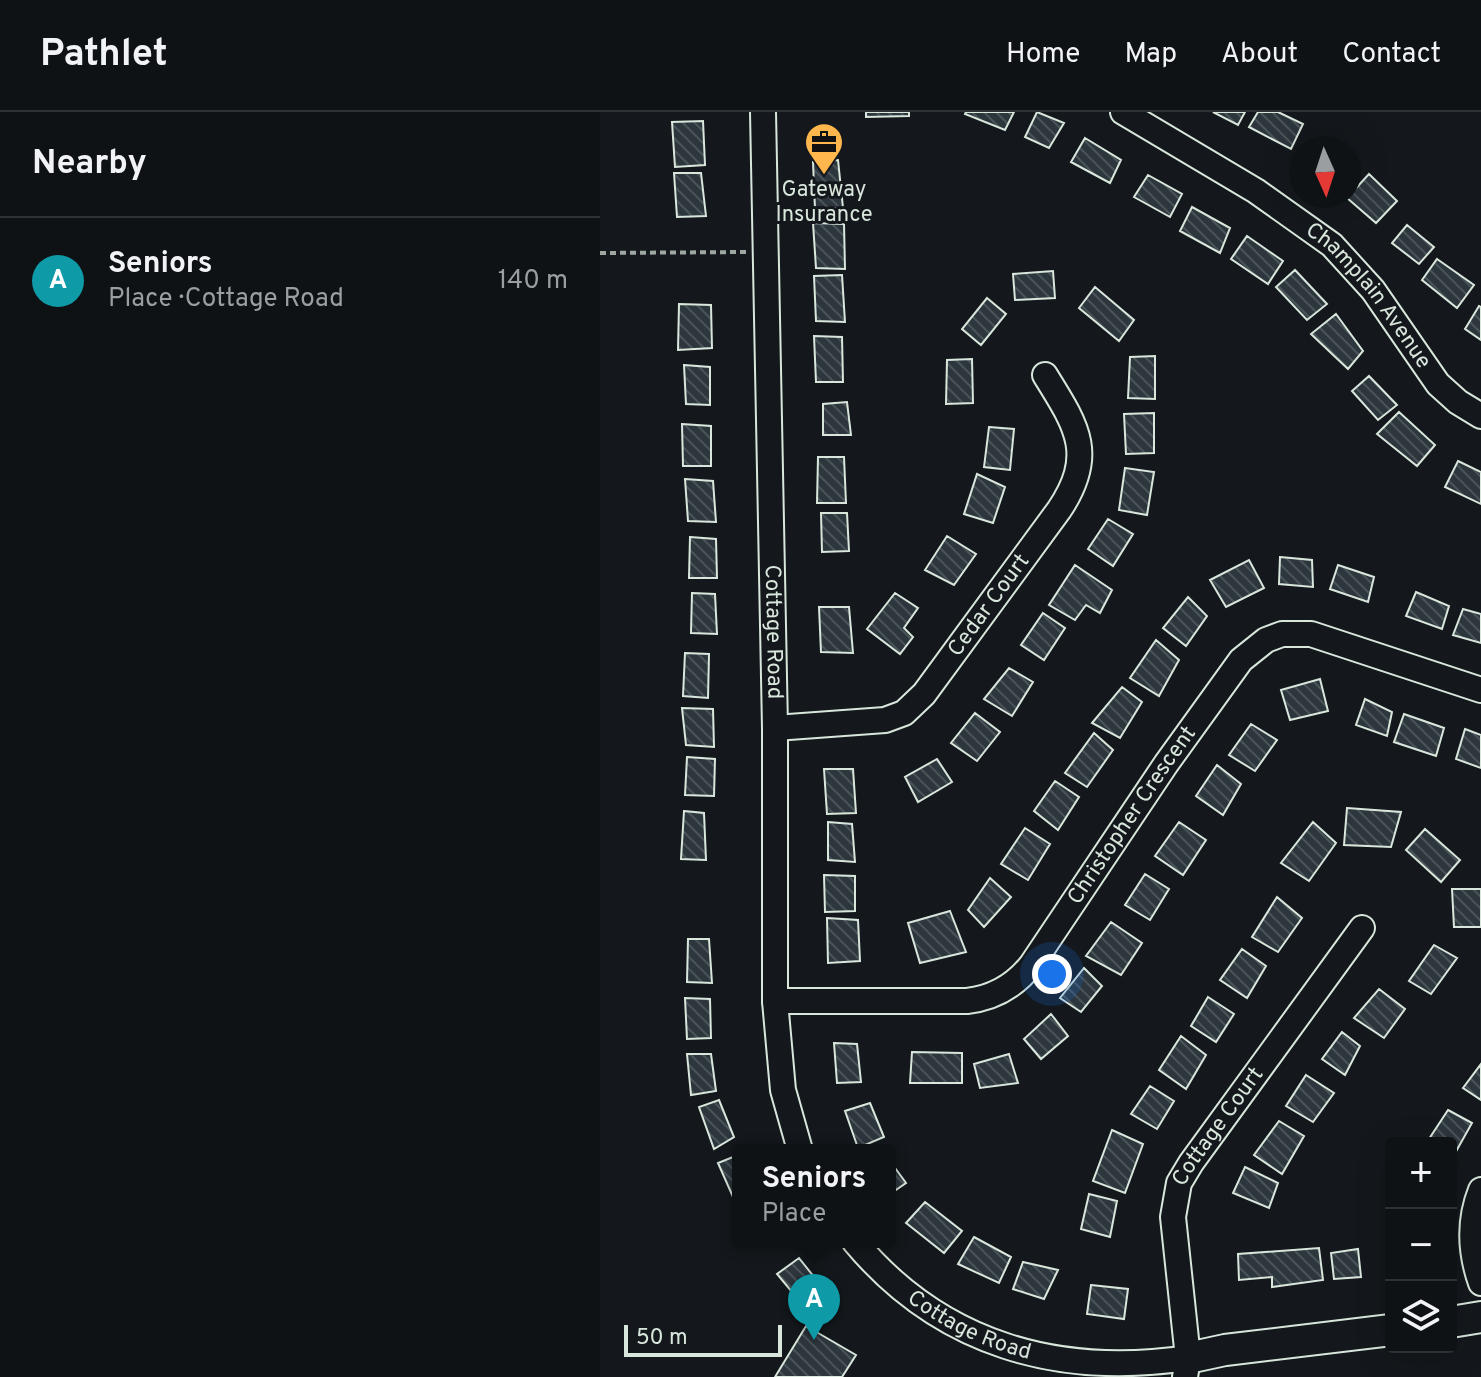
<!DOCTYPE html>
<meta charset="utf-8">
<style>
body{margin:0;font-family:Overpass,sans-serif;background:#181b1e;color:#f1f3f6}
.controls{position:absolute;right:24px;bottom:24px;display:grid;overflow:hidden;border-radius:8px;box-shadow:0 8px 32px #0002}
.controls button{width:72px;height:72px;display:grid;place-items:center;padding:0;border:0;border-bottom:2px solid #2f3234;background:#0f1215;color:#f1f3f6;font:40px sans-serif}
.compass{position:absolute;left:689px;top:24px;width:72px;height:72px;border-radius:50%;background:#0f1215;box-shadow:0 8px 32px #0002;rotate:177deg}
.scale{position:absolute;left:24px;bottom:20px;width:158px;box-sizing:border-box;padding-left:8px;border:4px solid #d8e6dc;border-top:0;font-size:22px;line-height:28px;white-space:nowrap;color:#d8e6dc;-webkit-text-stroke:6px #14181c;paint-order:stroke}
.you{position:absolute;left:452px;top:862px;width:28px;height:28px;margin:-20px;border:6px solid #fff;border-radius:50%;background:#1a73e8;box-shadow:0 0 0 12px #1a73e833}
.badge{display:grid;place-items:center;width:52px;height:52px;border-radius:50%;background:#ffb74d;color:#fff;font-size:26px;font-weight:700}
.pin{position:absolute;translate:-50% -66px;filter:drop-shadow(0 2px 4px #0008)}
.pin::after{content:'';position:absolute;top:42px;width:28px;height:24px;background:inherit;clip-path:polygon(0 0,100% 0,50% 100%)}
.popup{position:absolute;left:132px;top:1032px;width:164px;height:104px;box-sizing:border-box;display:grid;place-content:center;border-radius:8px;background:#0f1215;filter:drop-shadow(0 2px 6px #0005);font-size:26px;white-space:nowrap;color:#9b9ea0}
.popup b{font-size:30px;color:#f1f3f6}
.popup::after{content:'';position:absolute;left:50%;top:100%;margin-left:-16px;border:16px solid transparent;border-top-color:#0f1215}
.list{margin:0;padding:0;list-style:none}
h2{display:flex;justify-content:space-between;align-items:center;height:104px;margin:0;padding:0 32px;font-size:34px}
h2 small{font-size:26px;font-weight:400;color:#9b9ea0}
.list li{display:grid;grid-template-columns:52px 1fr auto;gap:24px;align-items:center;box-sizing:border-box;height:128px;padding:0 32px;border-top:2px solid #2f3234}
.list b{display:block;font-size:30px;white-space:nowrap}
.list p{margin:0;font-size:26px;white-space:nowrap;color:#9b9ea0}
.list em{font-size:26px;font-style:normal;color:#9b9ea0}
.icon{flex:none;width:44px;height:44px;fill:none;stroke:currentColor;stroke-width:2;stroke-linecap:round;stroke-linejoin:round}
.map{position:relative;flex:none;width:881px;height:1265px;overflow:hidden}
header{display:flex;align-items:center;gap:48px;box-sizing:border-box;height:112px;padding:0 40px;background:#0f1215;border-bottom:2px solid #2f3234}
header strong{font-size:38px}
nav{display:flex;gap:44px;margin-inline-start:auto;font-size:28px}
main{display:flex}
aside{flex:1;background:#0f1215}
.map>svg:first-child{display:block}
.building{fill:url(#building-back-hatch);stroke:#d8e6dc;stroke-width:2}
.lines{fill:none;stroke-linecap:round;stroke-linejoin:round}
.minor-casing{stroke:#d8e6dc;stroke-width:28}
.major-casing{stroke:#d8e6dc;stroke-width:34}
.path{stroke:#9da8a2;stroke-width:4;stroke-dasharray:6 4;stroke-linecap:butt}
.minor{stroke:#14181c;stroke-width:24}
.major{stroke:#14181c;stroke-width:30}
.labels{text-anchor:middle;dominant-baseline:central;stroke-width:6;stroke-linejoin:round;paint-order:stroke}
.poi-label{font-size:22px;fill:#d8e6dc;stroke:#14181c}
.street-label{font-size:22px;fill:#d8e6dc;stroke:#14181c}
</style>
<header>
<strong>Pathlet</strong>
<nav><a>Home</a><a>Map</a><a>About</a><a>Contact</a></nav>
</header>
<main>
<aside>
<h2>Nearby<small></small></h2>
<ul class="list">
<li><span class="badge" style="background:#0f9aa8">A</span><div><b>Seniors</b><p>Place · Cottage Road</p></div><em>140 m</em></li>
</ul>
</aside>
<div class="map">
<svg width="881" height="1265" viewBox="0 0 881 1265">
<defs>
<pattern id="building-back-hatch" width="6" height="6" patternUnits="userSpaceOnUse" patternTransform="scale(2)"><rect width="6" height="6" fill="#2c363c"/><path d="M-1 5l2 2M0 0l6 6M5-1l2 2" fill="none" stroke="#4a5358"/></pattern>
</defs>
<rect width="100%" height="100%" fill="#14181c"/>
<path class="building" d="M266,0H309V4L266,5Z
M366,0H414L405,18L365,2Z
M437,0L464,11L449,36L425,25Z
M613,0H645L638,13Z
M658,0H678L703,12L691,37L649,15Z
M103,9L105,53L75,55L72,10Z
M485,26L521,48L510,71L471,50Z
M238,48L243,96L215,97L213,50Z
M74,61H101L106,104L77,105Z
M769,62L797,89L776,111L747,86Z
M548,63L582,82L570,105L534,85Z
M592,95L630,116L620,141L580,119Z
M213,111L244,112L245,157L216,156Z
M807,113L834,135L819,152L792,131Z
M647,124L683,149L668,172L631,147Z
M837,147L874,173L857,196L822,168Z
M695,158L727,192L707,208L676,175Z
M453,159L455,186L415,188L413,162Z
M242,163L245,210L216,209L214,164Z
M495,175L534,208L519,229L479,196Z
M387,186L406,202L381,233L362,217Z
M79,192L111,193L112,236L78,238Z
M879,194L881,195V228L865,217Z
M736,202L763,239L748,257L711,222Z
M214,224L242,225L243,270H216Z
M555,244V287L528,286L530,245Z
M372,247L373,291L346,292L347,248Z
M84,253L110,255V293L86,292Z
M769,264L797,293L778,308L752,279Z
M247,290L251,323H223V292Z
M799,300L835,333L817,354L777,322Z
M554,301V341L526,342L524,302Z
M82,312L111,314V354H83Z
M389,315L414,317L410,358L384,355Z
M218,345H244L246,391H217Z
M858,349L881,360V392L845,375Z
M525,356L554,360L547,403L519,398Z
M377,362L405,375L393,411L364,402Z
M85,367L113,369L116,410L88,409Z
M221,401H247L249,439L222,440Z
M508,407L533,422L513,454L488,437Z
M347,424L376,442L354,473L325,458Z
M90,425L116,427L117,466H89Z
M680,445L712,448L713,475L679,472Z
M649,448L664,476L626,495L610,468Z
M475,453L512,478L500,501L486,493L475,508L449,493Z
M738,453L774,465L768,490L730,477Z
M816,480L849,494L842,517L806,504Z
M92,481L115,482L117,522L91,521Z
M295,481L318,496L304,516L313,525L300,542L267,517Z
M588,485L607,504L586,534L563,516Z
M219,495H249L253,541L221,540Z
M863,497L881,502V531L853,523Z
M443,501L465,516L444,548L421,533Z
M556,528L579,548L559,584L530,566Z
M85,541L109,542L108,586L83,584Z
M409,556L433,570L412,604L384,587Z
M720,567L728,599L690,608L681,578Z
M522,575L542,590L520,626L492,611Z
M765,587L792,600L787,624L756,613Z
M82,596L113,597L114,635L86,633Z
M375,601L400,620L377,649L351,631Z
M804,602L844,616L836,644L794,630Z
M651,612L677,628L655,659L629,643Z
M865,617L881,623V656L856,647Z
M494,621L513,638L487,675L465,661Z
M87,645L115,647L114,684L85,683Z
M337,647L352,670L318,690L305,665Z
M617,653L641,672L623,703L596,684Z
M224,657H253L256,701L227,702Z
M455,669L479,685L458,718L434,699Z
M747,696L801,700L791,735L744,733Z
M84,699L104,701L106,748L81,747Z
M228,710L252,712L255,750L228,748Z
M579,710L606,728L583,763L555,744Z
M713,710L736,731L709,769L681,751Z
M425,716L450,732L428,768L401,752Z
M825,717L860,748L841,770L806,738Z
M545,762L569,777L550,808L525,793Z
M224,763L255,764V799L225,800Z
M390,766L411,785L384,815L368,798Z
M852,777H881V815H854Z
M677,785L702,806L678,840L652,825Z
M350,799L366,840L320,851L308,811Z
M227,806L258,808L260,849L228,851Z
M511,810L542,831L521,863L486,844Z
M88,827H109L112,871L87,870Z
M834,833L857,846L831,882L809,869Z
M642,837L666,854L647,886L620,868Z
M484,856L502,874L481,900L460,886Z
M779,877L805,897L784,926L754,906Z
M608,885L634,902L616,930L591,914Z
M85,886L110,887L111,926L87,927Z
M451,902L468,924L441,947L424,927Z
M742,920L760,934L745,963L722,947Z
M581,924L606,943L586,977L559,958Z
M234,931L257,932L261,970L237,971Z
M312,940L362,941V971H310Z
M87,942H111L116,979L91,983Z
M409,942L418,971L380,976L374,952Z
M881,952V988L863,976Z
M706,963L734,981L713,1010L686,994Z
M550,974L574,989L557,1017L531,1002Z
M119,988L134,1025L114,1037L99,995Z
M270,991L284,1025L258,1036L245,999Z
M848,998L872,1011L854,1043L851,1041V1031H836L829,1027Z
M679,1009L704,1024L682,1062L654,1043Z
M512,1018L543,1032L525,1081L493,1069Z
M138,1043V1083L133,1085L118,1051Z
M290,1049L306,1071L290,1082Z
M645,1055L678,1071L669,1096L633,1081Z
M489,1082L517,1089L510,1125L481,1117Z
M325,1090L362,1119L344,1141L306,1111Z
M374,1125L411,1145L399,1171L358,1152Z
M719,1136L723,1168L672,1175V1165L639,1168L638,1142Z
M758,1137L761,1165L734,1167L731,1141Z
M199,1146L222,1175L202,1192L177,1162Z
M423,1150L458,1158L444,1187L413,1177Z
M491,1173L528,1177L524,1207L487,1202Z
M206,1214L256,1243L242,1265H175Z"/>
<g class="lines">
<g class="minor-casing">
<g id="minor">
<path id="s1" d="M163,0L175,616V889L183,978L200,1038"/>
<path id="s2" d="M523,0L656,79L732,133L773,178L838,272L858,290L881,304"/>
<path id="s3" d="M175,616L285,608L304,601L324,582L459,398C497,342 476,313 445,263"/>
<path id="s4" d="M175,889H367C394,886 415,874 432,852L566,652L641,548L666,528L682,522H711L881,578"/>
<path d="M881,1078C869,1108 870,1140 881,1171"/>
<path id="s5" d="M255,1130C341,1233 458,1265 588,1246"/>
<path id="s6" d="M585,1265L588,1246L573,1105L579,1071L591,1051L762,816"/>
</g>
</g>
<g class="major-casing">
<path id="major" d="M851,1210L881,1205
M588,1246L625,1238L791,1218"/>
</g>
<path class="path" d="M0,141L146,140"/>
<use href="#minor" class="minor"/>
<use href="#major" class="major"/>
</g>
<defs>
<g id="office-pin" transform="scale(2)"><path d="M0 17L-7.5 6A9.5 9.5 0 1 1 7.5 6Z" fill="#ffb74d" stroke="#14181c"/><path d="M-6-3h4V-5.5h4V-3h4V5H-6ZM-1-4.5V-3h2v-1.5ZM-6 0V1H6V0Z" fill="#111"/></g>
</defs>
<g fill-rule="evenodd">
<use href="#office-pin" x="224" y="30"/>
</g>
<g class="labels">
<g class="poi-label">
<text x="224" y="78">Gateway<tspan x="224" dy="25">Insurance</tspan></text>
</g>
<g class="street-label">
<text stroke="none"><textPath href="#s2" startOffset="310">Champlain Avenue</textPath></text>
<text stroke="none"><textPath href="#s3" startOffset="268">Cedar Court</textPath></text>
<text stroke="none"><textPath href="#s1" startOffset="520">Cottage Road</textPath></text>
<text stroke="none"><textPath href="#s4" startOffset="448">Christopher Crescent</textPath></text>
<text stroke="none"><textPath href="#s6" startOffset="264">Cottage Court</textPath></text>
<text stroke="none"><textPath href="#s5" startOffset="144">Cottage Road</textPath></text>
</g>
</g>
</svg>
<div class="controls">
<button>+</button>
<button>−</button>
<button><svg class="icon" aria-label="layers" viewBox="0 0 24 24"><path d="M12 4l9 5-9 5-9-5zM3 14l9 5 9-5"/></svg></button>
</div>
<svg class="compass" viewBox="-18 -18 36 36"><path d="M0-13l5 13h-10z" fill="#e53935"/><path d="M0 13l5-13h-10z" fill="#9b9ea0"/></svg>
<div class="scale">50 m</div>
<div class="you"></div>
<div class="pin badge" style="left:214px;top:1228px;background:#0f9aa8">A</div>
<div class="popup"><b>Seniors</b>Place</div>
</div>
</main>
